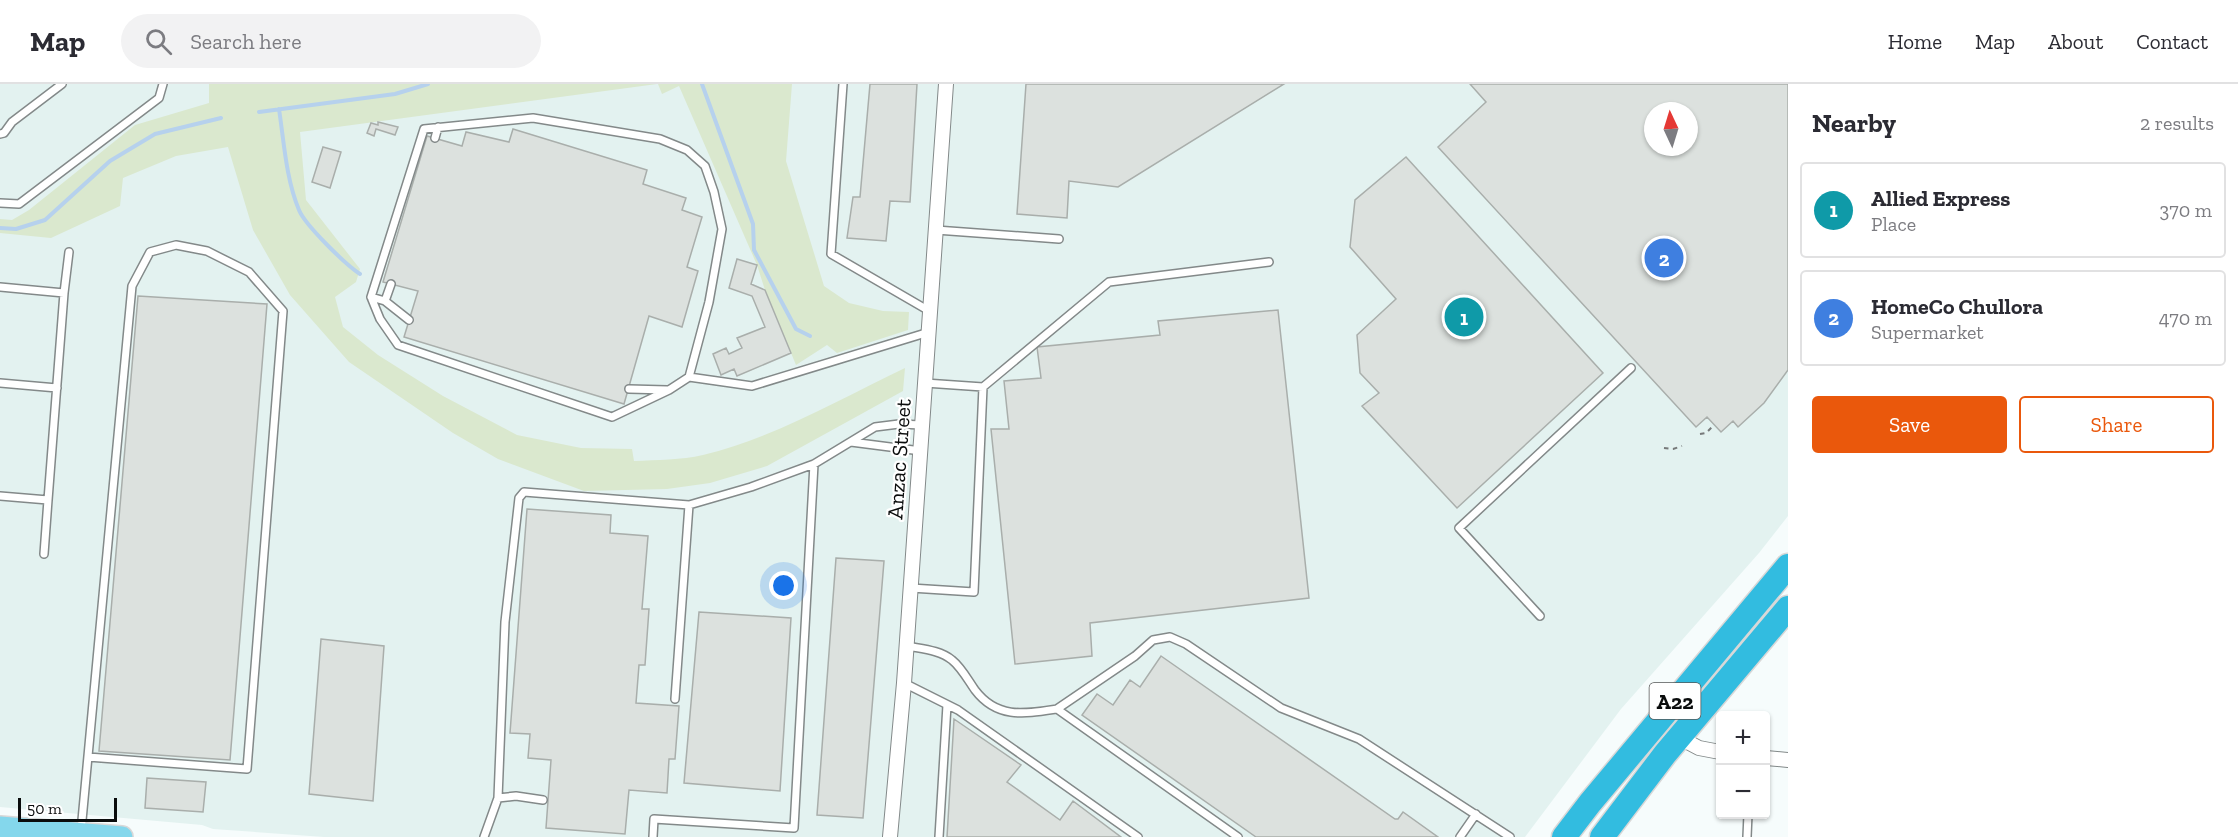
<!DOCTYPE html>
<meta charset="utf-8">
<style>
body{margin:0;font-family:"Zilla Slab",serif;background:#f2f2f3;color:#2b2b33}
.controls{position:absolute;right:18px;bottom:18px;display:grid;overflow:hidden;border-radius:6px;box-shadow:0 2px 4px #0004}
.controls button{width:54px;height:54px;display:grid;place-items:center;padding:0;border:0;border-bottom:2px solid #e1e1e2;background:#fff;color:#2b2b33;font:30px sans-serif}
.compass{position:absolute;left:1644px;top:18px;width:54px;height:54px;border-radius:50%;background:#fff;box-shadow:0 2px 4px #0004;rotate:356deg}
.scale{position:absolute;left:18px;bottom:15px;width:99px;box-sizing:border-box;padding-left:6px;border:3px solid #0a0c0c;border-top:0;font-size:16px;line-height:21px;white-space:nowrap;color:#0a0c0c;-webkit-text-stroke:4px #fff;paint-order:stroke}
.you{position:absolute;left:784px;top:502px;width:21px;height:21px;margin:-15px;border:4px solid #fff;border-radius:50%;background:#1a73e8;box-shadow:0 0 0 9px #1a73e833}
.badge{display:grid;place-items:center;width:39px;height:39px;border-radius:50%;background:#ea580c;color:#fff;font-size:20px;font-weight:700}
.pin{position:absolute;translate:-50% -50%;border:3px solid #fff;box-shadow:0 2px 6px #0006}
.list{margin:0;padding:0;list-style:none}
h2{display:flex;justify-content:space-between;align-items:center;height:78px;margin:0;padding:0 24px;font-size:26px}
h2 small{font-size:20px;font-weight:400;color:#7c7c81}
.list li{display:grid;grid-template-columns:39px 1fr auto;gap:18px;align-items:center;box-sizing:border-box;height:96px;margin:0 12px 12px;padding:0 12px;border:2px solid #e1e1e2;border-radius:6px}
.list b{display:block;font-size:22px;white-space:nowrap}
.list p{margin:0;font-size:20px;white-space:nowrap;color:#7c7c81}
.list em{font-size:20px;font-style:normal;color:#7c7c81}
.actions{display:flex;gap:12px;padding:18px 24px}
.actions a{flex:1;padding:14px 0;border:2px solid #ea580c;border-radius:6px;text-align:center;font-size:21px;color:#ea580c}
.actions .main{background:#ea580c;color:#fff}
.icon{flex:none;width:33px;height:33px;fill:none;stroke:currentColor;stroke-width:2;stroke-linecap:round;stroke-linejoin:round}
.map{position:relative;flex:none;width:1788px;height:753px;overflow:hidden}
header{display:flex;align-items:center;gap:36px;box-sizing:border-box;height:84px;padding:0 30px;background:#fff;border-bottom:2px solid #e1e1e2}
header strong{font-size:28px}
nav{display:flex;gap:33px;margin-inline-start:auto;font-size:21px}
.search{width:420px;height:54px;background:#f2f2f3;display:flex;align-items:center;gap:15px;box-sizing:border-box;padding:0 21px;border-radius:33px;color:#7c7c81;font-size:22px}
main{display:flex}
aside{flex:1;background:#fff}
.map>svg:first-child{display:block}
.built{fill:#e3f2f0;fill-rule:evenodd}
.green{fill:#dae8ce}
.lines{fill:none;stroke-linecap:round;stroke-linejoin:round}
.stream{stroke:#b6d1ed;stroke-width:4}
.building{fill:#dce1de;stroke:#a9aeab;stroke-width:1.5;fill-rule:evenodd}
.lane-casing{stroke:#838989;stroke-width:10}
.street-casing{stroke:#838989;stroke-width:16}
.primary-casing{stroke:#d8d8d8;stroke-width:24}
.highway-casing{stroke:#d8d8d8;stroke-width:27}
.path{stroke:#767979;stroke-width:2;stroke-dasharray:4.5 4.5;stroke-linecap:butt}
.lane{stroke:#fff;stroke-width:7}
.street{stroke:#fff;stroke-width:14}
.primary{stroke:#84d7ec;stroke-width:21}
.highway{stroke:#32bce0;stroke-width:24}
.labels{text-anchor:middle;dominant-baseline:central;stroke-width:4.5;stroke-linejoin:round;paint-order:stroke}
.shield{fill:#fff;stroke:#545555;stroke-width:1.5}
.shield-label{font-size:21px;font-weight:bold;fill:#0a0c0c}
.street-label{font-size:22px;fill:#0a0c0c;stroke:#fff}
</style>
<header>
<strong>Map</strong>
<div class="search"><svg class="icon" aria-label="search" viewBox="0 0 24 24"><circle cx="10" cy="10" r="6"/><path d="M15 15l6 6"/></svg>Search here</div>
<nav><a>Home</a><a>Map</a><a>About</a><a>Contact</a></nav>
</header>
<main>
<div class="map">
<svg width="1788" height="753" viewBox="0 0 1788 753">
<rect width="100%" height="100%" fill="#f6fcfc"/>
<path class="built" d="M0,0H1788V432L1759,469L1621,625L1525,753H324L213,745L202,741L0,723ZM1653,27H1689V63H1653Z"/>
<path class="green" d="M209,0H657L300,48L306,116L360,185L356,198L335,213L343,243L378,271L443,312L517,351L581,364L632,365L634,377C657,376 681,376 703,371C774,354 840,315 905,284L903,307L767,382L710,399L667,405L584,407L498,375L453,349L349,278L290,211L253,146L228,63L176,72L123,94L120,122L51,154L0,149V135L12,136L29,126L135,41L209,19Z
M658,0H792L786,77L824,202L849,219L883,227L909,228L908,246L837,269L827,261L796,281L765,206L757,181L679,2L662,10Z"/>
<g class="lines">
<path class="stream" d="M702,0L753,140L754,166L796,245L810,252
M279,25C284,58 286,95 299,126C305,141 346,181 360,190
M259,28L395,10L428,0
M0,144L16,145L45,136L110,77L155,50L221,34"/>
</g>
<path class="building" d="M870,0H917L910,118L890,117L886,157L847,154L853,113H860Z
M1026,0H1284L1118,103L1069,97L1067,134L1017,130Z
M1470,0H1788V286L1764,319L1738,343L1733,337L1721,348L1707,333L1696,343L1438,63L1486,18ZM1653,27H1689V63H1653Z
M378,38L398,43L395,51L376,45L374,52L367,49L371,39L378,41Z
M513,45L647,86L643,100L686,114L682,126L702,133L687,183L698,187L682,243L649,232L624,320L404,253L418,207L383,198L427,52L462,62L466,48L509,58Z
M323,63L341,68L330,104L312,98Z
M1406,73L1603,289L1457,424L1362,322L1379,309L1360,289L1357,251L1396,215L1350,163L1355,116Z
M737,175L757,181L751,200L765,206L791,269L737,292L734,285L721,291L713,270L726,264L729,270L742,264L737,254L765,243L752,212L729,204Z
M138,212L267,220L230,676L99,667Z
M1278,226L1309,514L1090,539L1092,572L1015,580L991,345H1009L1004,297L1041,294L1037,263L1160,251L1158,237Z
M527,425L611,431L610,449L648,452L642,525H649L645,581H639L636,619L679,622L675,675H669L667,709L629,706L625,750L546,744L551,676L528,674L530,650L510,649Z
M836,474L884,477L863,734L817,731Z
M699,528L791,534L780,707L684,699Z
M321,555L384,562L373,717L309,710Z
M1161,572L1395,735H1398L1403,728L1438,753H1256L1082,631L1097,610L1113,621L1130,596L1140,603Z
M954,635L1021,681L1007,698L1060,736L1073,717L1121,753H947Z
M147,694L206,698L203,728L145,724Z"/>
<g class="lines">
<g class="lane-casing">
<path id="lane" d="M843,0L831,170L931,228
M0,50L4,49L12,38L62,0
M435,54L438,43
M0,119L19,120L159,14L163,0
M936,146L1059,155
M0,203L64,209L48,416L0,412
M64,209L69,168
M371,213L385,217L409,236
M385,217L391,200
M689,293L709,218L722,145L714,108L705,82L687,66L660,55L533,34L424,45L371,213L380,235L398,261L612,333L669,306L689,293L752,302L929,248
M0,299L57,304
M983,303L1109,198L1269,178
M629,305L667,306
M851,358L921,367
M44,470L48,416
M911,504L974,508L983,303L925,299
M1540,532L1459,444L1631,284
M907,562C922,565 940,566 952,576C961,583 968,596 975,606C997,635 1024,630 1057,625
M904,599L958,626L1138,753
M675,615L689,421
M498,714L505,538L519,414L524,408L689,421L751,403L814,380L875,343L899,340L922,341
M81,747L132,202L150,168L176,161L207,167L249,188L283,227L247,685L88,673
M484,753L498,714L516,712L543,716
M653,753L654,735L794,744L814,380
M939,753L947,621
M1238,753L1057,625L1135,572L1153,556L1170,553L1186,560L1281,624L1359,655L1510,753
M1460,753L1476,730
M1747,753L1748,730"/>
</g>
<g class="street-casing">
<path id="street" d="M1680,654L1699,664L1720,668
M1766,674L1788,676
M890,753L904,599L946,0"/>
</g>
<g class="primary-casing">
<path id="primary" d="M0,743L122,753"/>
</g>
<g class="highway-casing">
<path id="highway" d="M1564,753L1590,719L1788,482
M1602,753L1665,670L1788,524"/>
</g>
<path class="path" d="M1700,350L1706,349L1714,341
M1664,364L1673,365L1682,362"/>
<use href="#lane" class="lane"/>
<use href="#street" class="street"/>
<use href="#primary" class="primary"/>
<use href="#highway" class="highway"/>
</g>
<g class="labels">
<rect class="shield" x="1649.5" y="599" width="51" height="36" rx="4.5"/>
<g class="shield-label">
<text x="1675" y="617">A22</text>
</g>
<g class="street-label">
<text transform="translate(899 375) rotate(-86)">Anzac Street</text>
</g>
</g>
</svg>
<div class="controls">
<button>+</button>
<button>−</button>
</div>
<svg class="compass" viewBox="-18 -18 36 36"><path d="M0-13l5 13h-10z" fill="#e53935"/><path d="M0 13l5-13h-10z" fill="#7c7c81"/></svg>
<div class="scale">50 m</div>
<div class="you"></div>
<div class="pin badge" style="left:1464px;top:233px;background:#0f9aa8">1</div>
<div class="pin badge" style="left:1664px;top:174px;background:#3f7fe0">2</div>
</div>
<aside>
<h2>Nearby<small>2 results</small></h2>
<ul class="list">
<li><span class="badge" style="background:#0f9aa8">1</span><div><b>Allied Express</b><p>Place</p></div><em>370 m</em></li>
<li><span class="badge" style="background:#3f7fe0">2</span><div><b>HomeCo Chullora</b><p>Supermarket</p></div><em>470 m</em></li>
</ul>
<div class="actions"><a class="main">Save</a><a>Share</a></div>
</aside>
</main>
